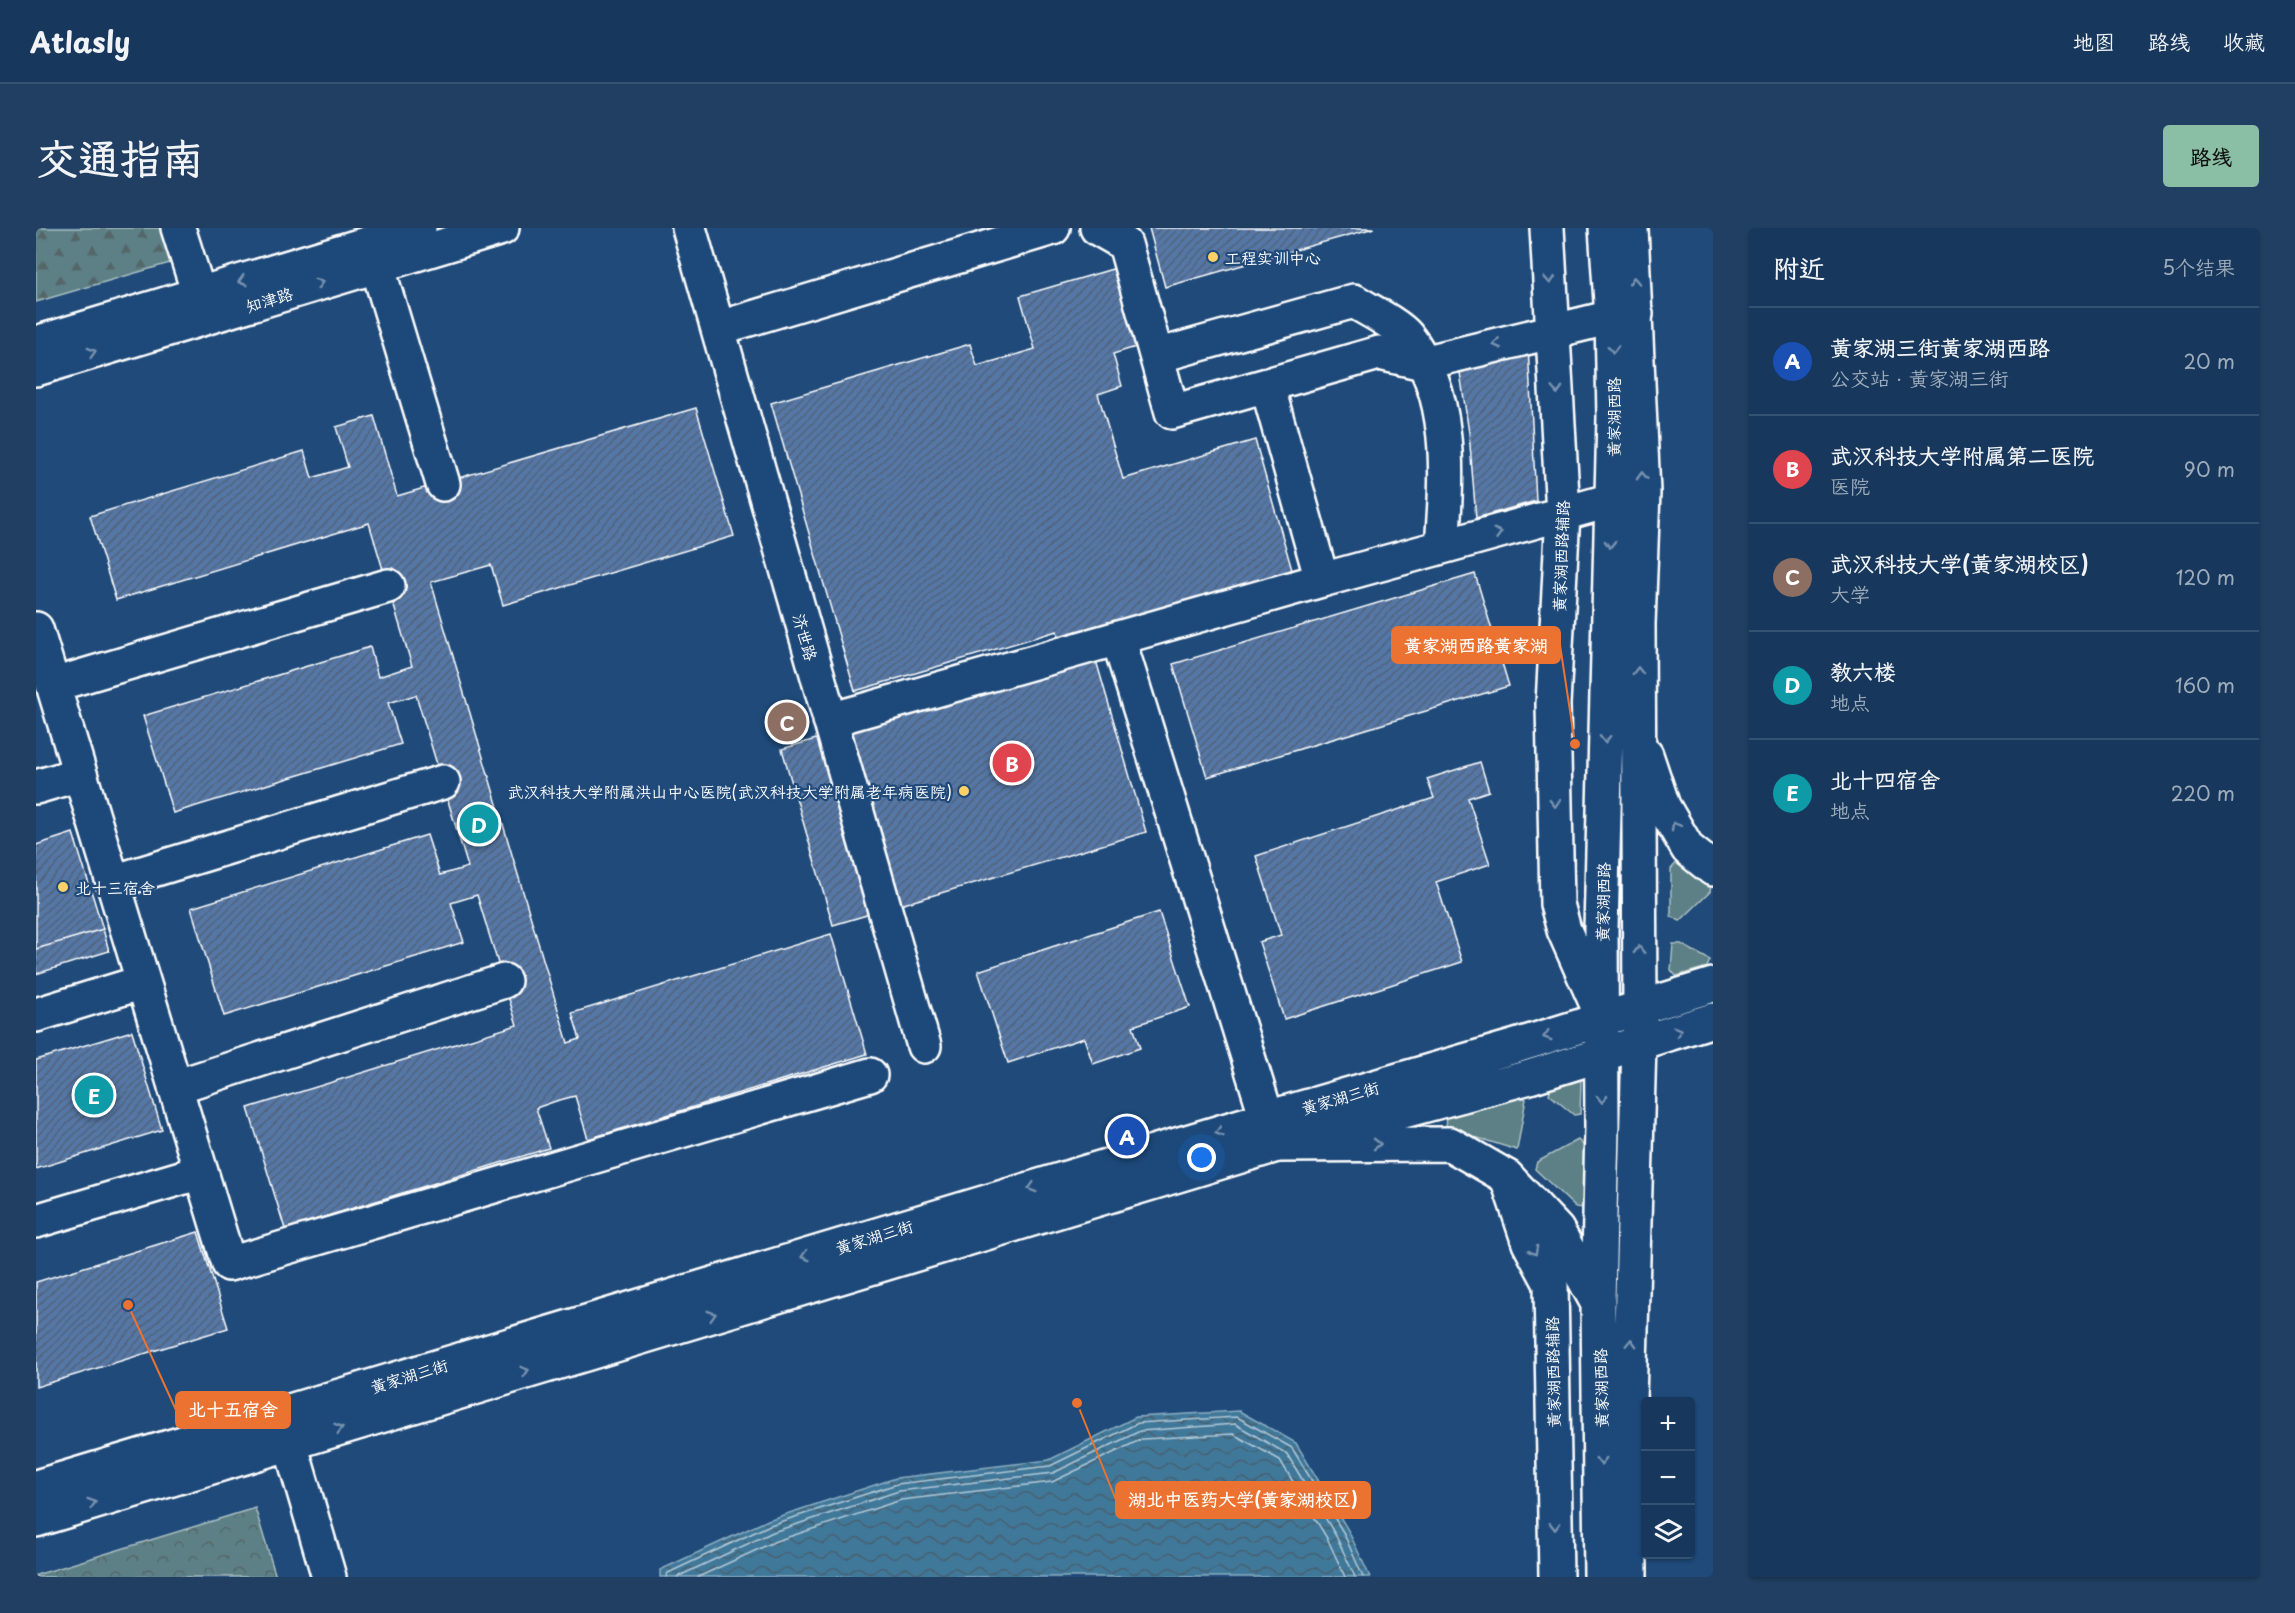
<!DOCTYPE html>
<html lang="zh">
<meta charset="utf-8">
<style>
body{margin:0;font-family:"Playpen Sans","LXGW WenKai TC",sans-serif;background:#203f62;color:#f1f3f6}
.controls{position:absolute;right:18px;bottom:18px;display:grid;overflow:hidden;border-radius:6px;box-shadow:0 2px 4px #0004}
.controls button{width:54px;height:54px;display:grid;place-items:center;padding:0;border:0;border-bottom:2px solid #365272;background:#17385c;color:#f1f3f6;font:30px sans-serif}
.you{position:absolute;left:1166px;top:930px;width:21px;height:21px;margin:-15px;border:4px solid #fff;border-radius:50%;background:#1a73e8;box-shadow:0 0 0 9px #1a73e833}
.badge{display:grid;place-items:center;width:39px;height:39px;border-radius:50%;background:#8abfa5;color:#fff;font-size:20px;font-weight:700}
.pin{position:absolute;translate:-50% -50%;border:3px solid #fff;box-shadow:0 2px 6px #0006}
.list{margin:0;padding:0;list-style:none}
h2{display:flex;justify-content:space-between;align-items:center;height:78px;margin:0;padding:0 24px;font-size:26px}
h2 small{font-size:20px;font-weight:400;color:#9eacbb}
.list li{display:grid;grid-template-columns:39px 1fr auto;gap:18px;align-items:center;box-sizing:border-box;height:108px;padding:0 24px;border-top:2px solid #365272}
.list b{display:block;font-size:22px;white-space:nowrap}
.list p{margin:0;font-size:20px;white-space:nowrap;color:#9eacbb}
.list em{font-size:20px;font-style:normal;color:#9eacbb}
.icon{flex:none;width:33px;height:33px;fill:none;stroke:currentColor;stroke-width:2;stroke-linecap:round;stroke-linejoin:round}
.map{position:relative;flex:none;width:1677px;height:1349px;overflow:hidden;border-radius:6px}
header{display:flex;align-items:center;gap:36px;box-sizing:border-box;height:84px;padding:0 30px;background:#17385c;border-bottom:2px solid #365272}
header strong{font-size:28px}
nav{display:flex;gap:33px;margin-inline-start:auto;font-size:21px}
.intro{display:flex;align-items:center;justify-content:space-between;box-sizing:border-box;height:144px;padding:0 36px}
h1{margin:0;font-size:42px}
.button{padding:15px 27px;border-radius:6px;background:#8abfa5;color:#111;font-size:21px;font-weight:700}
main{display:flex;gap:36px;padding:0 36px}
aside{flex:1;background:#17385c;border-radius:6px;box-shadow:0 2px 4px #0004}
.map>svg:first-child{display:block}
.green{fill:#5c8086;stroke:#aec0c2;stroke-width:1.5}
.forest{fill:url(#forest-firs);stroke:#aec0c2;stroke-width:1.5}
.park{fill:url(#park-crowns);stroke:#aec0c2;stroke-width:1.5}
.water{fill:url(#water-waves);stroke:#8caec2;stroke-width:1.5}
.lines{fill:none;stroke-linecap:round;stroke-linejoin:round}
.shore{stroke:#b3c9d7;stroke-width:1.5}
.building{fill:url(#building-hatch);stroke:#fff;stroke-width:1.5}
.minor-casing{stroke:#fff;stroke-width:38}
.major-casing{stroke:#fff;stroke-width:38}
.minor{stroke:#1f4a7a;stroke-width:33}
.major{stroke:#1f4a7a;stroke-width:33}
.oneway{stroke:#7992af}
.poi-dot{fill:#ffd166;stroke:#1f4a7a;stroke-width:2}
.labels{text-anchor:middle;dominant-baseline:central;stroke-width:4.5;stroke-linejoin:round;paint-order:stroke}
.poi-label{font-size:16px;fill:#fff;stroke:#1f4a7a;text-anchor:start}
.street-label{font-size:16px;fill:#fff;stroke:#1f4a7a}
.leader{fill:none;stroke:#eb7230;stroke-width:2}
.callout-dot{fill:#eb7230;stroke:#1f4a7a;stroke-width:2}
.callout{fill:#eb7230;stroke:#eb7230;stroke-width:2}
.callout-label{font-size:18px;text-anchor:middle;font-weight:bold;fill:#fff}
</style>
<header>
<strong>Atlasly</strong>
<nav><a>地图</a><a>路线</a><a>收藏</a></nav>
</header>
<div class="intro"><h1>交通指南</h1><a class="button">路线</a></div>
<main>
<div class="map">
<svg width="1677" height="1349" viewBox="0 0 1677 1349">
<defs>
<pattern id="forest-firs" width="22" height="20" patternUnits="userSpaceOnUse" patternTransform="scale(1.5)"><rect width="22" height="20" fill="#5c8086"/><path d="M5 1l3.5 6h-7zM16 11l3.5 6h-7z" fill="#546669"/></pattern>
<pattern id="park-crowns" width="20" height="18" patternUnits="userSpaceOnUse" patternTransform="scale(1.5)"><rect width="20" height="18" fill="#5c8086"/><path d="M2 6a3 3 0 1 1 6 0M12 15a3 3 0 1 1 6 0" fill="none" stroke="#546669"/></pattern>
<pattern id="water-waves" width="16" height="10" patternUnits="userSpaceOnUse" patternTransform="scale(1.5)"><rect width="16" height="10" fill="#40789a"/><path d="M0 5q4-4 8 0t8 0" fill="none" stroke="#47606f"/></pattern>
<pattern id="building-hatch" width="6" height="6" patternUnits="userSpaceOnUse" patternTransform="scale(1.5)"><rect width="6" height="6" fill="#5477a6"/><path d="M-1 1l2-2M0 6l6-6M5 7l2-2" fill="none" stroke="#506279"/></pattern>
</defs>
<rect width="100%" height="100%" fill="#1f4a7a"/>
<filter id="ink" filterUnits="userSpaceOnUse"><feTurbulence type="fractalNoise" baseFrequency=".0167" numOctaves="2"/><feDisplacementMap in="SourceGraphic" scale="12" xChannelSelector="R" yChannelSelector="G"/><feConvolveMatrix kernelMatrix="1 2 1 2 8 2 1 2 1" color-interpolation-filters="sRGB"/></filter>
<g filter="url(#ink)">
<path class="green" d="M1642,633L1675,657L1674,664L1644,693L1635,688V641Z
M1637,716H1645L1674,732L1671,739L1640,748L1635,742Z
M1541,849L1545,853L1544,886L1538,887L1513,866L1515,859Z
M1482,868L1490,871L1481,922L1410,900L1411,888Z
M1542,912L1550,920L1547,980L1539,979L1499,941L1501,934Z"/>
<path class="forest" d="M0,0H142L151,30L0,74Z"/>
<path class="park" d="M219,1280L240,1349H0V1347Z"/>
<path class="water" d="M1203,1183L1260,1215L1312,1302L1334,1349H624V1342L732,1292L860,1250L1013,1232L1100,1189Z"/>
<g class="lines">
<path class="shore" d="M630,1349L632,1345L734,1297L861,1256L1014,1238L1102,1195L1201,1189L1256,1220L1307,1304L1327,1349
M641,1349L737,1304L863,1263L1017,1245L1104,1203L1199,1196L1251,1226L1300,1308L1319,1349
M662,1349L740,1313L865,1272L1016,1254L1106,1211L1197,1206L1244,1232L1292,1312L1309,1349"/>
</g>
<path class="building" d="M1113,0H1338L1129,59Z
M1080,40L1103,118L1077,126L1086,158L1062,166L1087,251L1219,212L1258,349L1025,418L1021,403L819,463L735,175L934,116L941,138L999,121L984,68Z
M1492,118L1500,273L1440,290L1433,205L1422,131Z
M660,180L698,308L467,377L455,337L395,354L532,815L544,811L536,785L795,706L831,826L552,911L539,868L520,873L500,880L513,920L249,1001L212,880L481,797L441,667L415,675L428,714L188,788L155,680L391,607L404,647L432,639L380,467L352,475L365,516L137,585L107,488L334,419L342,449L376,438L333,295L80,372L54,288L268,223L276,250L312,239L300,199L338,188L361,268Z
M1439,346L1473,458L1171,549L1137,436Z
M1059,429L1110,604L797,697L746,521Z
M1444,534L1453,563L1432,570L1454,636L1400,654L1426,734L1248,791L1223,714L1245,707L1220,628L1398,570L1391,551Z
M37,605L67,701L0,721V617Z
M1123,684L1154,779L1097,798L1104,820L1057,836L1048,810L972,835L942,743Z
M67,701L73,723L0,746V721Z
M96,803L126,902L0,941V832Z
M162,1004L192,1100L0,1159V1054Z"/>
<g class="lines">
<g class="minor-casing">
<path id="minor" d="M142,0L163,66
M653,0L888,818
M1511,0L1527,285L1517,476L1521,676L1528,702L1567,790
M335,17L407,256
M683,100L1017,0
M0,115L383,0
M1121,128L1318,73C1332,82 1361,96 1371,108C1418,166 1411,250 1406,319L1286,352
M0,141L466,0
M1231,157L1343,125L1387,135L1576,89L1600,86
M1406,319L1576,272
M0,401L193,1036L834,847
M1082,410L1231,890
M17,457L352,358
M794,492L1286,352L1231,157L1136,184L1089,16L1061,0
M0,559L44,546
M77,654L407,554
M0,787L107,754
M139,859L468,753
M1471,949L1493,1015L1515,1056L1520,1349
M0,993L165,944
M248,1195L293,1349
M0,1259L1231,890L1480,818L1677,757
M0,1292L1241,917L1490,850L1677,792"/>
</g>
<g class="major-casing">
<path id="major" d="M1610,527L1627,578L1652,621L1677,641
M1241,917L1414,916L1471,949L1521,1002L1561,1074
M1565,1349L1562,1075L1566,900L1565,701L1578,189L1576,89L1570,0
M1594,1349L1593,1173L1604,780L1602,396L1607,264L1595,0"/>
</g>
<use href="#minor" class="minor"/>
<use href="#major" class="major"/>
</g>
<defs><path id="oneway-chevron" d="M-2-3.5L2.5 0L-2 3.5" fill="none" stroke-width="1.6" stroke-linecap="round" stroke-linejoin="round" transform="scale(1.5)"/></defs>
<g class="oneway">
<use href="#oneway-chevron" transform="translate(1514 52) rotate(86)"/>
<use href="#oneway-chevron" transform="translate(206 53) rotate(163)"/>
<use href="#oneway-chevron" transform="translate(1598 53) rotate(-94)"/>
<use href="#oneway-chevron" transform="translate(283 55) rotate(-17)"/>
<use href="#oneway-chevron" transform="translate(1461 116) rotate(166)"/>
<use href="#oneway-chevron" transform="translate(1577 121) rotate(89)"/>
<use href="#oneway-chevron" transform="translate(56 124) rotate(-17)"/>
<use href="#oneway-chevron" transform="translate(1521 162) rotate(87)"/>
<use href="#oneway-chevron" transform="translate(1606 248) rotate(-92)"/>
<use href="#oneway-chevron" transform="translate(1462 305) rotate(-15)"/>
<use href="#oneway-chevron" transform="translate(1574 316) rotate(91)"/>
<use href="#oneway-chevron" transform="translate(1602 443) rotate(-90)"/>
<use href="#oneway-chevron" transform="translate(1569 511) rotate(91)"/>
<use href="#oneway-chevron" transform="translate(1519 575) rotate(89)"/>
<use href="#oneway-chevron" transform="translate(1639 598) rotate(-120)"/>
<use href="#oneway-chevron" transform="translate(1603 722) rotate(-91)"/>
<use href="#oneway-chevron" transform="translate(1642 803) rotate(-17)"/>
<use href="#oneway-chevron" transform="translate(1511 808) rotate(163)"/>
<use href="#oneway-chevron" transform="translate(1566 871) rotate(89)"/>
<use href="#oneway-chevron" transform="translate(1183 904) rotate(163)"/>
<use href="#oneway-chevron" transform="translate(1341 916)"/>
<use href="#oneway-chevron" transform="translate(996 960) rotate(163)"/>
<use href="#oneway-chevron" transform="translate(1498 1023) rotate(62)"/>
<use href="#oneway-chevron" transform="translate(769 1028) rotate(163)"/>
<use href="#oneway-chevron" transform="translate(676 1087) rotate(-17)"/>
<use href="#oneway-chevron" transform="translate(1595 1115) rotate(-88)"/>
<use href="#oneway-chevron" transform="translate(489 1143) rotate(-17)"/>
<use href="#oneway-chevron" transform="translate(303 1200) rotate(-17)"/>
<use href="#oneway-chevron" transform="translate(1565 1233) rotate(90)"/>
<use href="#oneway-chevron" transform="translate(56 1275) rotate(-17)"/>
<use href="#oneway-chevron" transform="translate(1519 1298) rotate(89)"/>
</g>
</g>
<g class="poi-dot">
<circle cx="1177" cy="29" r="6"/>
<circle cx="928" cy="563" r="6"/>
<circle cx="27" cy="659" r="6"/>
</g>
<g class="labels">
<g class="poi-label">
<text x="1189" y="29">工程实训中心</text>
<text x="916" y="563" text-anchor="end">武汉科技大学附属洪山中心医院(武汉科技大学附属老年病医院)</text>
<text x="39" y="659">北十三宿舍</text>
</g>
<g class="street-label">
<text transform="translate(233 71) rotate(-17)">知津路</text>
<text transform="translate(1577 189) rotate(-90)">黄家湖西路</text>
<text transform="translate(1524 328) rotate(-88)">黄家湖西路辅路</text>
<text transform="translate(770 409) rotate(74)">济世路</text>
<text transform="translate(1566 674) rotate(-89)">黄家湖西路</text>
<text transform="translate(1304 869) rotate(-16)">黄家湖三街</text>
<text transform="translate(838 1008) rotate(-17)">黄家湖三街</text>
<text transform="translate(1516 1144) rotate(-91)">黄家湖西路辅路</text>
<text transform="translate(373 1147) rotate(-17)">黄家湖三街</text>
<text transform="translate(1564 1160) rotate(-91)">黄家湖西路</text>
</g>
</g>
<path class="leader" d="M1539 516L1524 417M92 1077L140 1182M1041 1175L1080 1272"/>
<g class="callout-dot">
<circle cx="1539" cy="516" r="6"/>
<circle cx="92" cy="1077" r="6"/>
<circle cx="1041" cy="1175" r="6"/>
</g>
<g class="callout">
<rect x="1356" y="399" width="168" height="36" rx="6"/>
<rect x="140" y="1164" width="114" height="36" rx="6"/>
<rect x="1080" y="1254" width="254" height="36" rx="6"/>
</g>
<g class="callout-label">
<text x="1440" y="424">黄家湖西路黄家湖</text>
<text x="197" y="1188">北十五宿舍</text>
<text x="1207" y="1278">湖北中医药大学(黄家湖校区)</text>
</g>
</svg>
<div class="controls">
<button>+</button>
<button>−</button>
<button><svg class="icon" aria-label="layers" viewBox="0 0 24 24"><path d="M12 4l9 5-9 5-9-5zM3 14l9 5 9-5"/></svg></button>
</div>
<div class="you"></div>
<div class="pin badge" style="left:1091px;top:908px;background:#1a4fb4">A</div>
<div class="pin badge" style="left:976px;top:535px;background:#e0444e">B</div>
<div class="pin badge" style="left:751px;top:494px;background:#8d6e63">C</div>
<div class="pin badge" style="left:443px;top:596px;background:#0f9aa8">D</div>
<div class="pin badge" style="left:58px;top:867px;background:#0f9aa8">E</div>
</div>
<aside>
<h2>附近<small>5个结果</small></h2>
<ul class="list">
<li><span class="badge" style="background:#1a4fb4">A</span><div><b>黄家湖三街黄家湖西路</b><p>公交站 · 黄家湖三街</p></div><em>20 m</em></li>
<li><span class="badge" style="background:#e0444e">B</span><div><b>武汉科技大学附属第二医院</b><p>医院</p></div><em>90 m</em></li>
<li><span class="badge" style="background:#8d6e63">C</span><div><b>武汉科技大学(黄家湖校区)</b><p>大学</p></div><em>120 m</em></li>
<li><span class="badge" style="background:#0f9aa8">D</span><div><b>教六楼</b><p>地点</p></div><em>160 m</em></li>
<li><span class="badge" style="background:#0f9aa8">E</span><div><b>北十四宿舍</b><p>地点</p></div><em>220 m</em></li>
</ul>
</aside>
</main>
